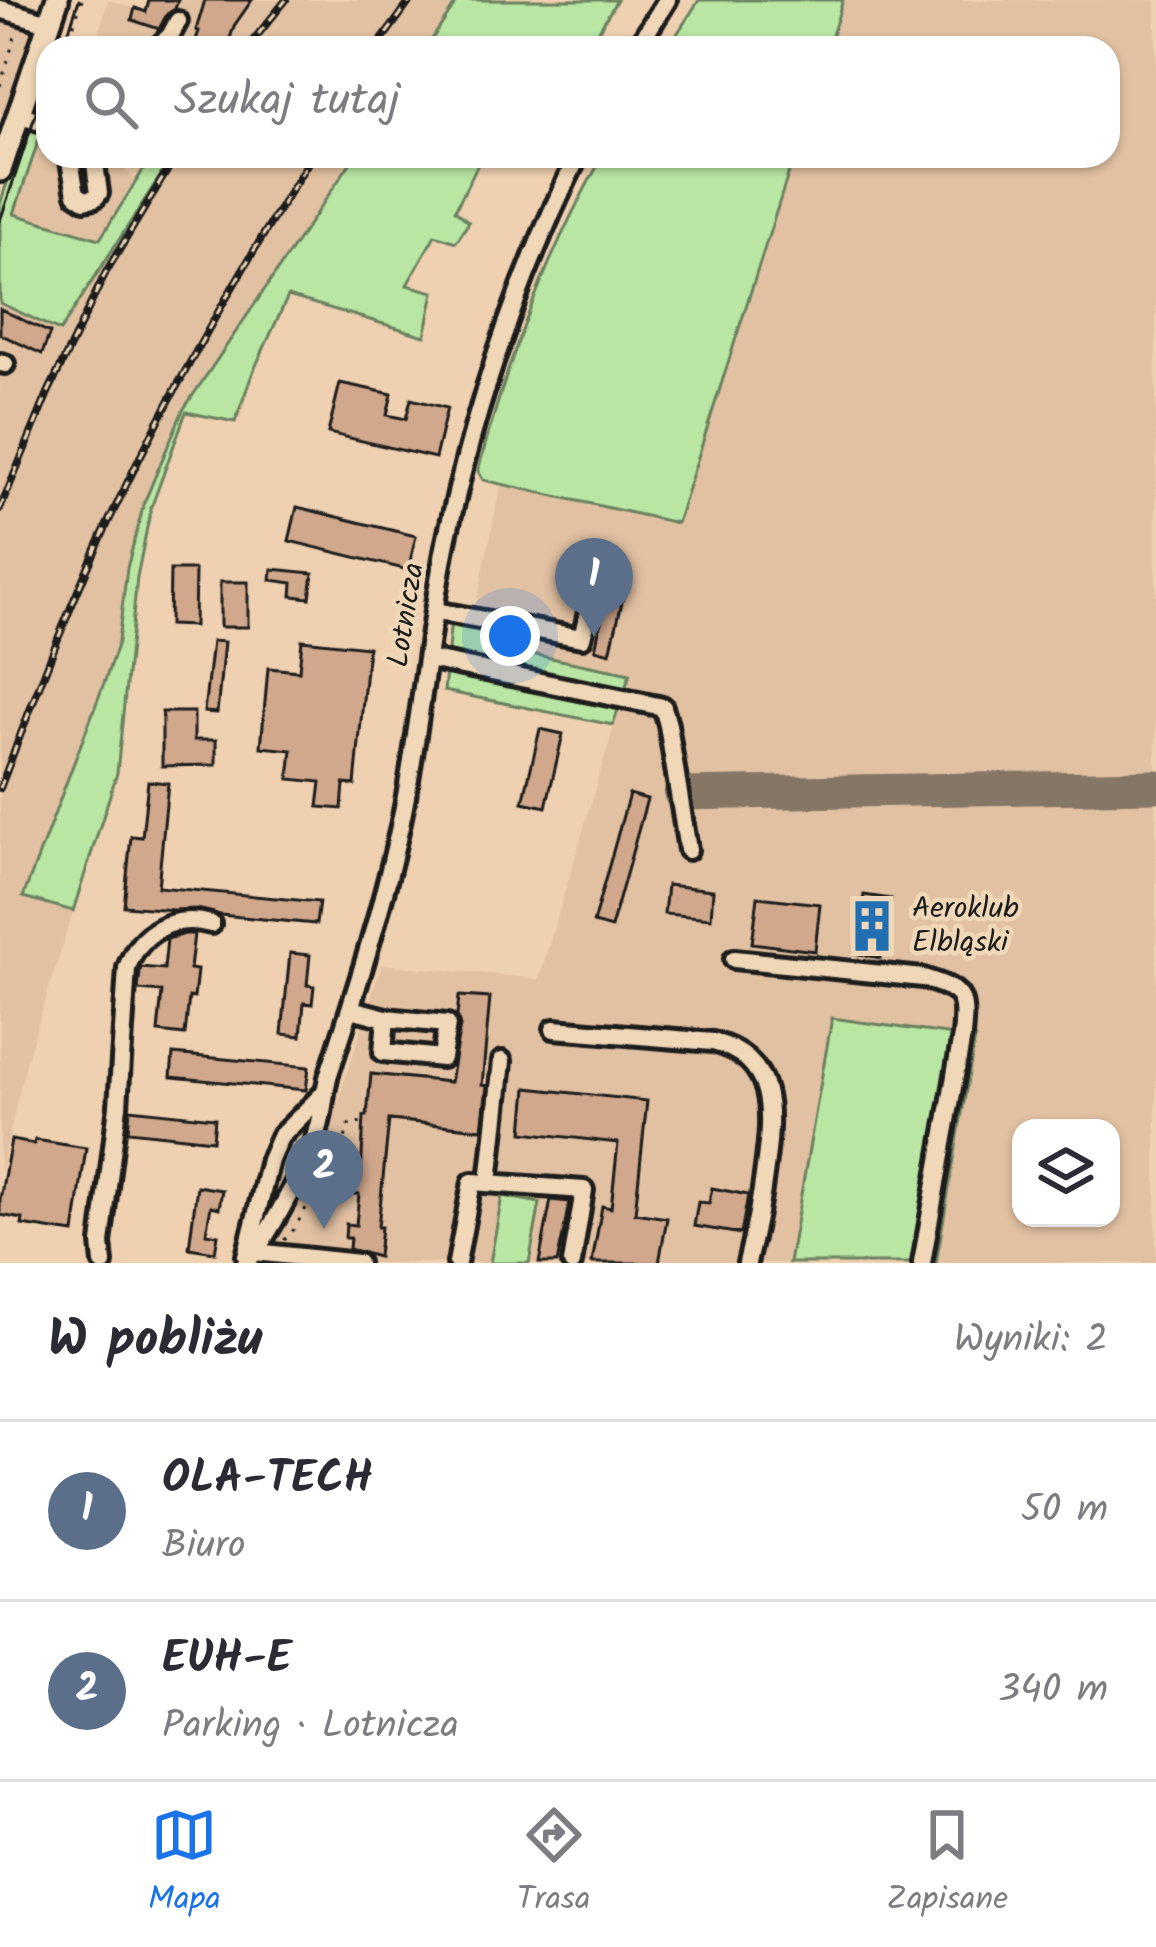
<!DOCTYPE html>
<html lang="pl">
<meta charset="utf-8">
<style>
body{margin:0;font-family:Kalam,sans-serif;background:#f2f2f3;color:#2b2b33}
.controls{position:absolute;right:36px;bottom:36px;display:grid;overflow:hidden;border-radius:24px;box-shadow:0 3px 9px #0004}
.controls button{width:108px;height:108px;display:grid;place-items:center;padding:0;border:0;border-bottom:3px solid #e1e1e2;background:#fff;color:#2b2b33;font:60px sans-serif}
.you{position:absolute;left:510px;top:636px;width:42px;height:42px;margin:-30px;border:9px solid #fff;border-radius:50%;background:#1a73e8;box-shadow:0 0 0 18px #1a73e833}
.badge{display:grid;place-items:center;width:78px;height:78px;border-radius:50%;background:#1a73e8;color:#fff;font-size:39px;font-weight:700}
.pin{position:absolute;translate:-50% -99px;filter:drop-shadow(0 3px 6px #0008)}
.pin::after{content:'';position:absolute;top:63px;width:42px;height:36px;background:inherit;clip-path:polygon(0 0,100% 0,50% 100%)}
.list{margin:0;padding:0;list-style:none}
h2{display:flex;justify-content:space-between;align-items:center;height:156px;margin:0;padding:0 48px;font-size:51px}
h2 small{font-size:39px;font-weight:400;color:#7c7c81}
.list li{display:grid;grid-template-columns:78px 1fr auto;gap:36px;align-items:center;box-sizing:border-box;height:180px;padding:0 48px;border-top:3px solid #e1e1e2}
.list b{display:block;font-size:45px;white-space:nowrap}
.list p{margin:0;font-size:39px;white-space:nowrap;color:#7c7c81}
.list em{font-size:39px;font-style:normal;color:#7c7c81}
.icon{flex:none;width:66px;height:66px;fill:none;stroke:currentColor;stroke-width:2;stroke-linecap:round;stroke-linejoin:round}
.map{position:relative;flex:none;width:1156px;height:1263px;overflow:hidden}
.search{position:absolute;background:#fff;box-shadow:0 3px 9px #0004;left:36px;right:36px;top:36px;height:132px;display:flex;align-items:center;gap:30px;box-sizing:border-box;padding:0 42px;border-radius:36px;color:#7c7c81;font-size:45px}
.sheet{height:516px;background:#fff}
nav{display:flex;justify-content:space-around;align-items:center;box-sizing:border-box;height:168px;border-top:3px solid #e1e1e2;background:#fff;font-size:33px;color:#7c7c81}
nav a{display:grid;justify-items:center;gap:6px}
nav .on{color:#1a73e8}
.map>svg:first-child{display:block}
.built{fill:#e2c1a2;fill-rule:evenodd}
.green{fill:#b9e6a3;stroke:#6a8160;stroke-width:3}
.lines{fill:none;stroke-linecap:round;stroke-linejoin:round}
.taxiway{stroke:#867666;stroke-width:33}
.building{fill:#d1a88c;stroke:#1c1c1c;stroke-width:3}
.minor-casing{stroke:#1c1c1c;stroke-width:26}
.major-casing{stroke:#1c1c1c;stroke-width:30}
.path{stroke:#1c1c1c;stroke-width:3;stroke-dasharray:3 9;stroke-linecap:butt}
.minor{stroke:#efd7b7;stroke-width:16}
.major{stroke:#efd7b7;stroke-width:21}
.tram{stroke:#1c1c1c;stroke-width:3}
.rail-casing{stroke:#1c1c1c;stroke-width:8}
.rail{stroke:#efd7b7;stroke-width:3;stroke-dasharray:9;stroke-linecap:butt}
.labels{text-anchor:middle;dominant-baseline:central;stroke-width:9;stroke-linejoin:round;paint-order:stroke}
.street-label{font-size:30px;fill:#1c1c1c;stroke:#efd7b7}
.poi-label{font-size:30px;fill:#1c1c1c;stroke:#efd7b7;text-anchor:start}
</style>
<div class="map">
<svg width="1156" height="1263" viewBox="0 0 1156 1263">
<rect width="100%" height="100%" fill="#efd0b0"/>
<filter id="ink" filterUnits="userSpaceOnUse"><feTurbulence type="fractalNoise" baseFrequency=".00833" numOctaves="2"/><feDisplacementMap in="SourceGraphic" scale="24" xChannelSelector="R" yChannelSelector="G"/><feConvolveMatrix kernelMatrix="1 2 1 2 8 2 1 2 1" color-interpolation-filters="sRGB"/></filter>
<g filter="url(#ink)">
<path class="built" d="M108,0L164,18L170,0H473L440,48H109L110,41L97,38Z
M843,0H1156V1263H936L974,1038L832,1019L789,1263H271L279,1227L326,1139L382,964L539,979L629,675L480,643L486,615L477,602L501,484L677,523L794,156H1108V48H828ZM1021,1128H1111V1218H1021Z
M0,9L41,21L10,116L0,112Z
M48,113V156H113L134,180L155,156H366L320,223L253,372L240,419L186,412L151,508L137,576L117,773L28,1055L0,1173V303L31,317L100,240L14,214Z"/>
<path class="green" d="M458,0H617L588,48H426Z
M699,0H843L828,48H668Z
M29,117L45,121L14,214L100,239L152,156H173L60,331L0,303V204Z
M355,156H482L455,210L469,222L456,242L435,235L407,285L434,292L425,336L288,296L253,372L235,422L186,412L151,508L137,577L117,773L73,911L23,897L106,678L118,642L127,568L144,503L183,410Z
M603,156H794L677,523L483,480L478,471C507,361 546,255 603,156Z
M451,619L484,625L481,644L630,674L613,725L444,691Z
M832,1018L975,1038L936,1263H789Z
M502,1196L540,1203L529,1263H490Z"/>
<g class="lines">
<path class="taxiway" d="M680,794L1156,786"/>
</g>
<path class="building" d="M149,0H178L175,9L167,14L159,29L132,20L135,8L146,12Z
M205,0H252L234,26L227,48H211L195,43L199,31L196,30Z
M0,309L50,333L42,354L0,334Z
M340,383L392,394L387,415L406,419L411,399L447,408L435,458L328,433Z
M297,507L416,536L408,570L289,541Z
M272,569L313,573L310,598L292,596L293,583L271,580Z
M170,570H195L194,626L169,625Z
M220,582H248V627H220Z
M609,586L625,589L610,653L595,649Z
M302,640L368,647L355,785L344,784L342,809L318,807L321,782L289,779L292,750L261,747L268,668L299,671Z
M212,641L224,642L217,713L204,712Z
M162,712H194V740H216V765L162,766Z
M540,729L563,734L546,807L523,802Z
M148,781L168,783L158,887L319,902L316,924L220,915L197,909L173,910L124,906L131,836L142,837Z
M629,794L647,799L611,928L593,923Z
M667,885L713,890L711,918L664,914Z
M864,895L891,899L880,958L854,953Z
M758,897L820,904L815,951L752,943Z
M185,934H194L190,969L197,970L194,998L189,997L185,1035L158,1032L162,992L138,990L140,971L141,967L164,969L167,939Z
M290,953L310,955L307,985L314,986L312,1004L304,1003L301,1036L282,1034Z
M459,996L490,998L482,1085L487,1086L482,1129L389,1120L378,1227H381L378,1257L349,1249L350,1238H345L346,1224L356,1225L359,1194H352L354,1175L361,1176L364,1116H367L371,1074L450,1082L460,1026L457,1016Z
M173,1054L309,1067L306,1090L171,1077Z
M527,1088L647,1101L635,1213L667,1218L659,1263H592L602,1206L611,1208L618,1143L523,1132Z
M130,1109L215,1118L213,1140L128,1131Z
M11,1140L34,1144L35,1140L86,1148L74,1233L22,1225L23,1219L0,1215V1199Z
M197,1186L222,1190L219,1208L211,1206L206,1233L218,1235L215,1252L189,1248Z
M712,1188L748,1195L741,1234L694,1226L698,1202L709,1203Z
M551,1200L569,1202L564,1230L557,1263H539Z"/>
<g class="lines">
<g class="minor-casing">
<path id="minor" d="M0,9L49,23
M157,48L170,36L178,21
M637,48L667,0
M19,114L39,121H48
M69,156L76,194L85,200L95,198L99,193L94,156
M0,363L5,364
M435,611L582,638L594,587
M428,659L663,707L668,725L688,850
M734,959L923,978C964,991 966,994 962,1036L922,1263
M351,1009L386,1018L447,1024L442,1058L383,1052L386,1018
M554,1029L713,1042C778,1059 772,1114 765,1168C761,1201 755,1231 747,1263
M489,1182L502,1061
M255,1252L358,1263
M246,1256L270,1160L280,1137L324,1093
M103,1263L101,1243L118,1106L127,968C140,931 173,914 211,924
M246,1263C268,1237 304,1169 316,1136C324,1116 323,1094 329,1074C357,988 385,901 403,812C421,722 428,631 446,542C474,409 518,278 578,156
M457,1263L472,1182L584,1190L572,1263"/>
</g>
<g class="major-casing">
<path id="major" d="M0,170L57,0"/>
</g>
<path class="path" d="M66,48L82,0
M0,86L17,30
M284,1240L291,1234L343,1145L350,1122L364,1123"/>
<use href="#minor" class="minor"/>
<use href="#major" class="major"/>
<path class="tram" d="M63,48L79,0
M0,221L48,77"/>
<g class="rail-casing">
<path id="rail" d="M247,48L286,0
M376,48L411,0
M0,509L48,393L106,272L176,156
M0,788C34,700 67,611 107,525C167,397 237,275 312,156"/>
</g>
<use href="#rail" class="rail"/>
</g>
</g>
<defs>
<g id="building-bare" transform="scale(4.14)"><path d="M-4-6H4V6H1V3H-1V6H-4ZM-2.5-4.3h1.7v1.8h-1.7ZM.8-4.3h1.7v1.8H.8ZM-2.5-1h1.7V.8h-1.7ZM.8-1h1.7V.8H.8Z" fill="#1f6fb2" stroke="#efd7b7" stroke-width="2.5" paint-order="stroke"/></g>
</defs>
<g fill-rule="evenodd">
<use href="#building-bare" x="872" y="926"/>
</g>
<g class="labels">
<g class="street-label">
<text transform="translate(407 615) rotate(-81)">Lotnicza</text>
</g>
<g class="poi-label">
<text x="912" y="909">Aeroklub<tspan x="912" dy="34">Elbląski</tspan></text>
</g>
</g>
</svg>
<div class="controls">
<button><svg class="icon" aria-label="layers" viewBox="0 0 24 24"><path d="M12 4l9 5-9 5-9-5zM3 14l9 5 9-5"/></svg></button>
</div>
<div class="you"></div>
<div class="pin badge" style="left:594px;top:637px;background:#5c6f8a">1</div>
<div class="pin badge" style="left:324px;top:1229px;background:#5c6f8a">2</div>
<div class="search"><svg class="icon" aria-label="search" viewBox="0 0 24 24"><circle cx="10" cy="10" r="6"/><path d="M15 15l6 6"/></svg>Szukaj tutaj</div>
</div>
<section class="sheet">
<h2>W pobliżu<small>Wyniki: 2</small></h2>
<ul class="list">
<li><span class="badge" style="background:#5c6f8a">1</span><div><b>OLA-TECH</b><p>Biuro</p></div><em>50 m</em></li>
<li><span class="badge" style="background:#5c6f8a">2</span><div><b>EUH-E</b><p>Parking · Lotnicza</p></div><em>340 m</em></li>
</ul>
</section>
<nav>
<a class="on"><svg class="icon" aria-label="map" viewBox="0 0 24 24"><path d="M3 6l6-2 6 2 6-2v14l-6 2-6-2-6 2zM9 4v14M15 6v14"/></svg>Mapa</a>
<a><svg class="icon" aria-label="directions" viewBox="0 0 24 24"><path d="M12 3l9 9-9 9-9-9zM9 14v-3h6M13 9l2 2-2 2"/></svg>Trasa</a>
<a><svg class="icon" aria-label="saved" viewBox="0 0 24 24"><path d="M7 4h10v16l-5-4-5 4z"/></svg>Zapisane</a>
</nav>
